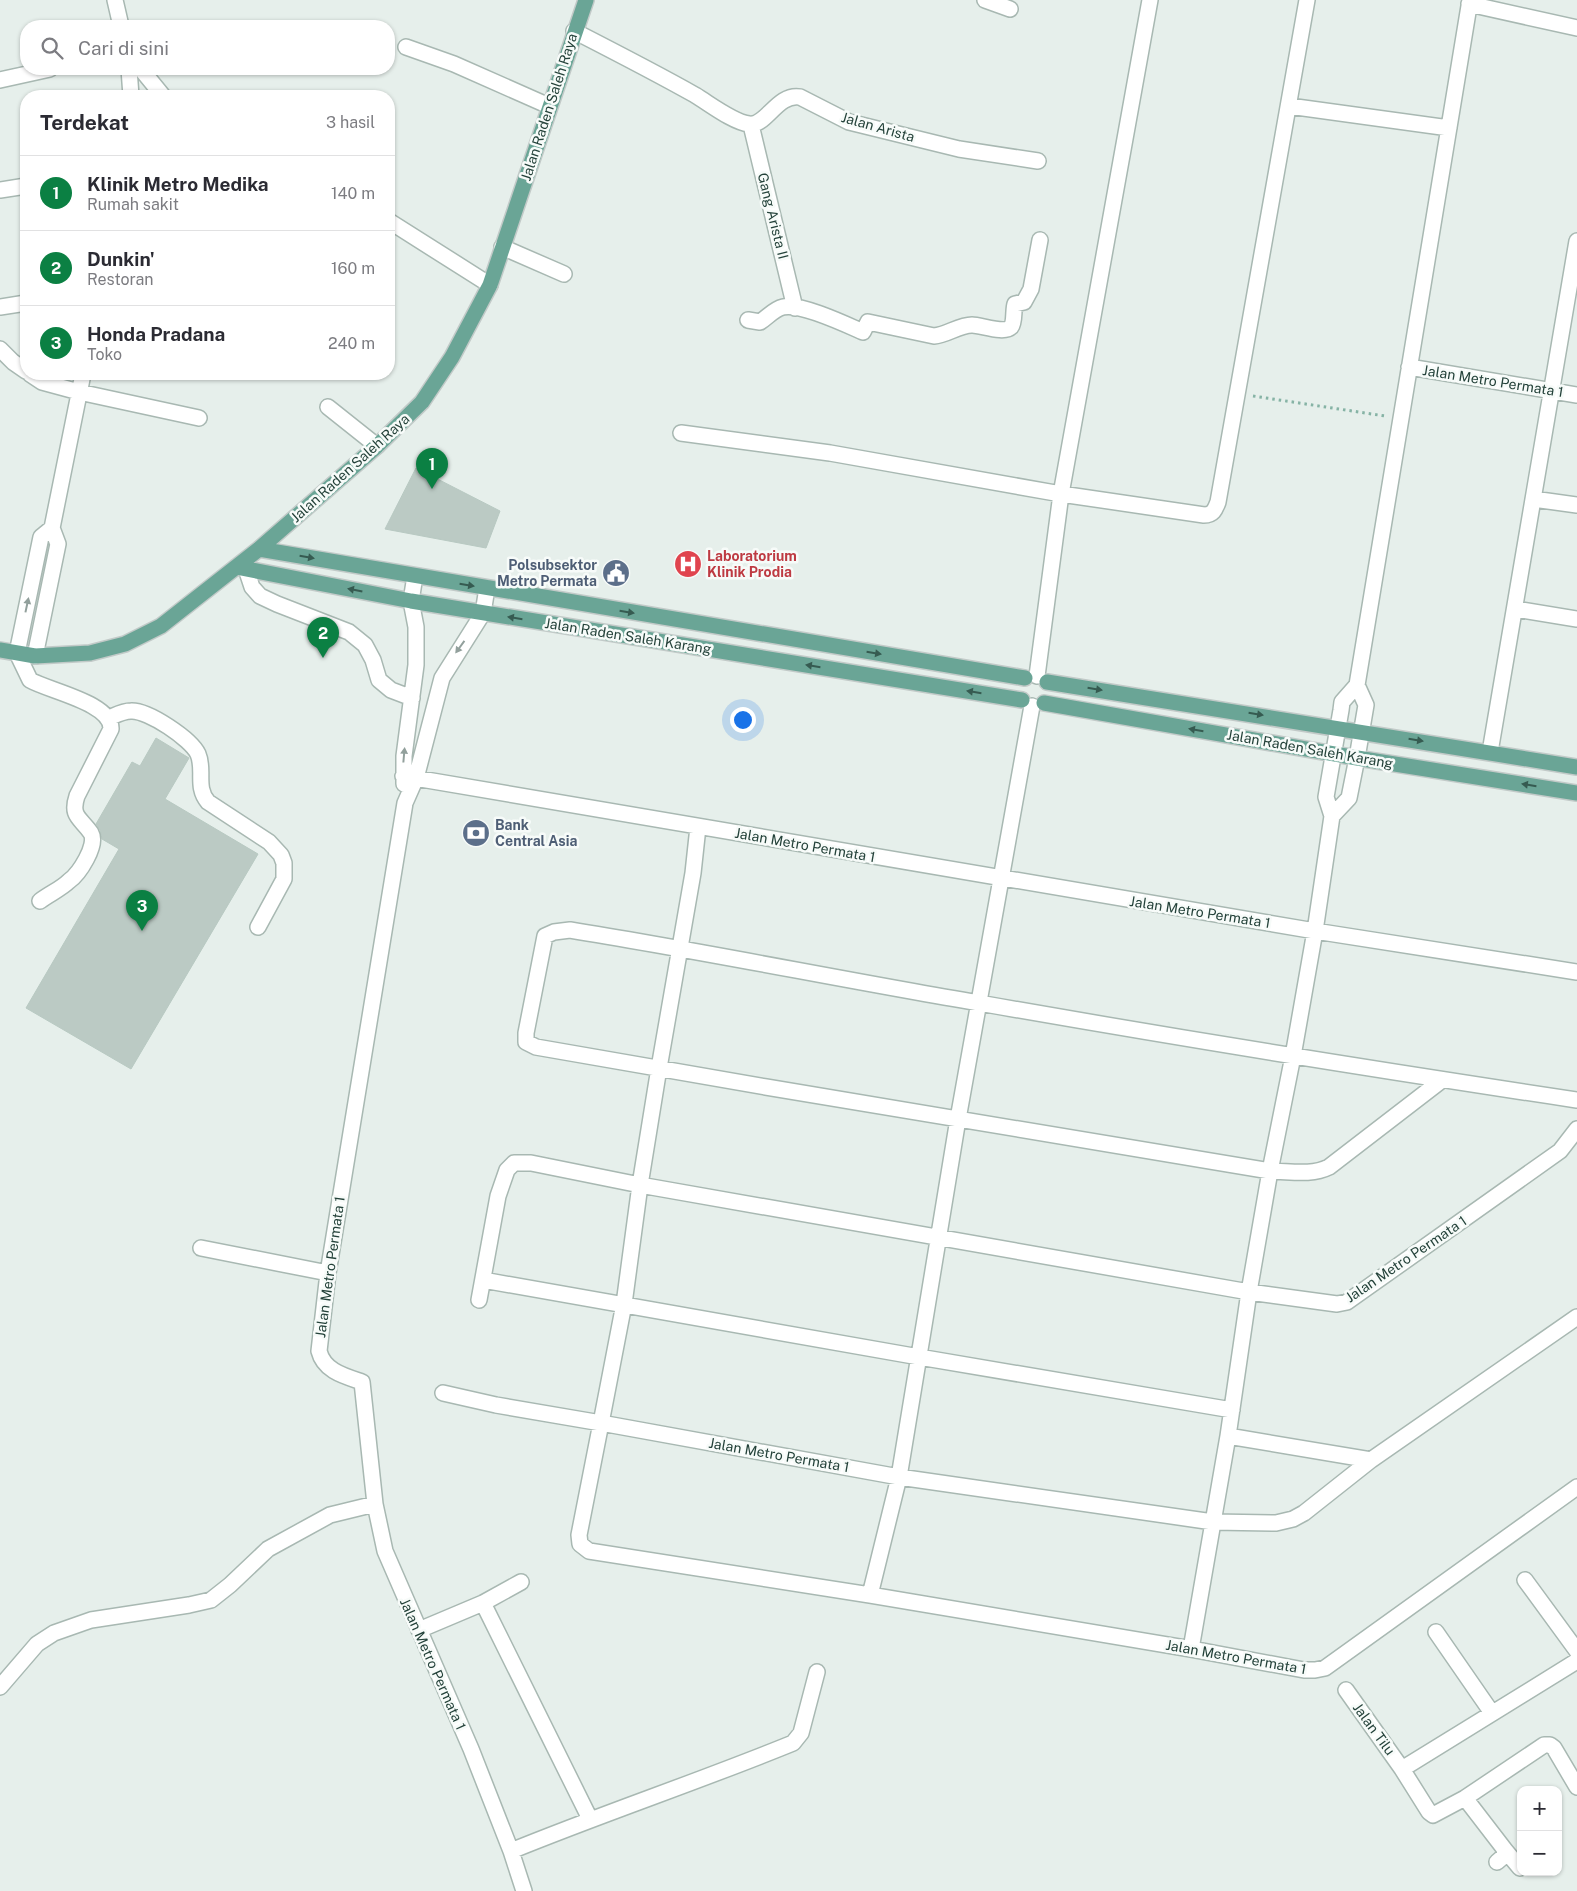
<!DOCTYPE html>
<html lang="id">
<meta charset="utf-8">
<style>
body{margin:0;font-family:"Public Sans",sans-serif;background:#f2f2f3;color:#2b2b33}
.controls{position:absolute;right:15px;bottom:15px;display:grid;overflow:hidden;border-radius:10px;box-shadow:0 1px 4px #0004}
.controls button{width:45px;height:45px;display:grid;place-items:center;padding:0;border:0;border-bottom:1px solid #e1e1e2;background:#fff;color:#2b2b33;font:25px sans-serif}
.you{position:absolute;left:742px;top:719px;width:18px;height:18px;margin:-12px;border:4px solid #fff;border-radius:50%;background:#1a73e8;box-shadow:0 0 0 8px #1a73e833}
.badge{display:grid;place-items:center;width:32px;height:32px;border-radius:50%;background:#0b8043;color:#fff;font-size:16px;font-weight:700}
.pin{position:absolute;translate:-50% -41px;filter:drop-shadow(0 1px 2px #0008)}
.pin::after{content:'';position:absolute;top:26px;width:18px;height:15px;background:inherit;clip-path:polygon(0 0,100% 0,50% 100%)}
.list{margin:0;padding:0;list-style:none}
h2{display:flex;justify-content:space-between;align-items:center;height:65px;margin:0;padding:0 20px;font-size:21px}
h2 small{font-size:16px;font-weight:400;color:#7c7c81}
.list li{display:grid;grid-template-columns:32px 1fr auto;gap:15px;align-items:center;box-sizing:border-box;height:75px;padding:0 20px;border-top:1px solid #e1e1e2}
.list b{display:block;font-size:19px;white-space:nowrap}
.list p{margin:0;font-size:16px;white-space:nowrap;color:#7c7c81}
.list em{font-size:16px;font-style:normal;color:#7c7c81}
.icon{flex:none;width:28px;height:28px;fill:none;stroke:currentColor;stroke-width:2;stroke-linecap:round;stroke-linejoin:round}
.map{position:relative;flex:none;width:1577px;height:1891px;overflow:hidden}
.search{position:absolute;background:#fff;box-shadow:0 1px 4px #0004;left:20px;top:20px;width:375px;height:55px;display:flex;align-items:center;gap:12px;box-sizing:border-box;padding:0 18px;border-radius:20px;color:#7c7c81;font-size:19px}
.panel{position:absolute;background:#fff;box-shadow:0 1px 4px #0004;left:20px;top:90px;width:375px;height:290px;border-radius:20px}
.map>svg:first-child{display:block}
.building{fill:#bbcac4;stroke:#b8c9c2}
.lines{fill:none;stroke-linecap:round;stroke-linejoin:round}
.minor-casing{stroke:#a8b8b2;stroke-width:18}
.major-casing{stroke:#c2cac8;stroke-width:18}
.path{stroke:#86b3a5;stroke-width:3;stroke-dasharray:2.5 4;stroke-linecap:butt}
.minor{stroke:#fff;stroke-width:15}
.major{stroke:#6aa596;stroke-width:15}
.oneway{fill:#365b51}
.oneway2{fill:#92a09c}
.labels{text-anchor:middle;dominant-baseline:central;stroke-width:5;stroke-linejoin:round;paint-order:stroke}
.street-label{font-size:14px;fill:#24423a;stroke:#f7fbf9}
.health-label{font-size:14px;font-weight:bold;fill:#be3a42;stroke:#f7fbf9;text-anchor:start}
.service-label{font-size:14px;font-weight:bold;fill:#4e5e75;stroke:#f7fbf9;text-anchor:end}
</style>
<div class="map">
<svg width="1577" height="1891" viewBox="0 0 1577 1891">
<rect width="100%" height="100%" fill="#e6efeb"/>
<path class="building" d="M416,468L500,511L486,548L385,529Z
M156,738L189,758L165,799L258,854L131,1069L26,1008L119,849L102,839L100,830L96,824L132,762L140,766Z"/>
<g class="lines">
<g class="minor-casing">
<path id="minor" d="M115,0L121,26
M985,0L1010,9
M1469,4L1577,28
M574,31C615,52 656,73 695,95C710,104 733,122 749,124C766,127 777,93 800,97L849,122L959,149L1038,161
M406,47L454,64L549,106
M129,69L131,96
M141,69L163,96
M0,80L50,69
M1289,106L1449,128
M751,125L795,308
M0,190L26,186
M389,221L490,285
M502,247L564,274
M0,307L26,303
M748,320L760,322C768,317 774,309 783,307C801,303 845,324 863,332L868,322L934,336C947,335 959,325 972,325C981,325 1004,334 1011,327C1015,322 1013,310 1015,304L1024,302L1031,289L1040,240
M0,349L13,362L26,371
M1409,367L1577,395
M30,374L42,382L79,392L199,418
M328,407L377,446
M681,433L830,453L1061,494L1204,515C1213,515 1215,510 1218,502L1307,0
M1533,499L1577,505
M246,569L252,587L260,596L277,604L349,632L365,645L373,660L379,680L391,690L412,698
M487,588L483,613L442,678L416,778L405,803L328,1273L319,1351C324,1371 344,1376 362,1382L375,1504L385,1551L471,1749L511,1851L524,1891
M1515,609L1577,619
M35,656L58,544L52,528L83,374
M1037,676L1061,494L1150,0
M109,718C116,715 123,711 131,711C148,710 191,739 198,754C205,770 195,787 208,802L269,842L281,855L284,863V879L258,927
M1490,752L1577,241
M403,776L1315,931L1577,972
M404,784V756L416,665V627L411,601L415,576
M1332,816L1349,798L1357,758L1366,705L1357,685
M698,827L693,873L659,1068L640,1185L624,1304L601,1423L899,1477L1213,1522L1276,1523L1293,1519L1304,1513L1371,1460L1577,1317
M40,901C49,894 61,889 69,881C79,874 98,845 91,833C81,818 70,817 77,796L111,729C112,703 49,691 30,680L17,653L41,537L52,528
M1442,1080L1329,1167C1311,1176 1289,1171 1270,1171L766,1087L536,1047L526,1042V1033L545,936L554,932L570,930C707,952 843,980 979,1003C1178,1038 1377,1070 1577,1100
M201,1248L328,1273
M483,1280L919,1357L1232,1410
M479,1300L498,1196L507,1170L514,1163H531L640,1185L1249,1292L1337,1304L1347,1302L1354,1297L1560,1151L1577,1129
M443,1393L496,1405L601,1423L579,1535L580,1544L589,1551L870,1595L1191,1649L1304,1670H1315L1325,1668L1577,1487
M1228,1436L1371,1460
M1525,1580L1577,1651
M870,1595L899,1477L958,1119L1032,706
M483,1603L590,1819
M419,1630L483,1603L521,1582
M1436,1632L1492,1713
M1191,1649L1228,1436L1249,1292L1270,1171L1293,1056L1315,931L1332,816L1326,797L1341,710L1342,702L1357,685L1470,0
M0,1687L37,1644L54,1633L91,1620L189,1605L211,1600L230,1585L268,1549L330,1515L375,1504
M1346,1690L1402,1769L1429,1812L1433,1815L1465,1798L1544,1745H1550L1554,1748L1577,1787
M1402,1769L1577,1661
M1465,1798L1505,1850L1504,1856L1497,1862
M1505,1850L1520,1868
M511,1851C604,1813 700,1781 793,1743L801,1733L817,1672"/>
</g>
<g class="major-casing">
<path id="major" d="M259,549L1025,678
M236,567L411,601L1022,700
M0,650L35,656L90,653L125,644L161,626L259,549L377,446L422,402L452,357L490,285L586,0
M1047,682L1577,767
M1044,703L1357,758L1577,793"/>
</g>
<path class="path" d="M1253,396L1385,416"/>
<use href="#minor" class="minor"/>
<use href="#major" class="major"/>
</g>
<defs><path id="oneway-solid" d="M-6-.8H1V-3.2L6.5 0L1 3.2V.8H-6Z" transform="scale(1.25)"/></defs>
<g class="oneway">
<use href="#oneway-solid" transform="translate(307 557) rotate(10)"/>
<use href="#oneway-solid" transform="translate(467 585) rotate(9)"/>
<use href="#oneway-solid" transform="translate(355 590) rotate(-169)"/>
<use href="#oneway-solid" transform="translate(627 612) rotate(9)"/>
<use href="#oneway-solid" transform="translate(515 618) rotate(-171)"/>
<use href="#oneway-solid" transform="translate(874 653) rotate(9)"/>
<use href="#oneway-solid" transform="translate(813 666) rotate(-171)"/>
<use href="#oneway-solid" transform="translate(1095 689) rotate(9)"/>
<use href="#oneway-solid" transform="translate(974 692) rotate(-171)"/>
<use href="#oneway-solid" transform="translate(1256 714) rotate(9)"/>
<use href="#oneway-solid" transform="translate(1196 730) rotate(-170)"/>
<use href="#oneway-solid" transform="translate(1416 740) rotate(9)"/>
<use href="#oneway-solid" transform="translate(1529 785) rotate(-171)"/>
</g>
<g class="oneway2">
<use href="#oneway-solid" transform="translate(27 605) rotate(-78)"/>
<use href="#oneway-solid" transform="translate(460 647) rotate(126)"/>
<use href="#oneway-solid" transform="translate(404 755) rotate(-85)"/>
</g>
<defs>
<g id="hospital-disc" transform="scale(1.4375)"><circle r="9.5" fill="#e0444e" stroke="#f7fbf9"/><path d="M-5-5h3v3.5h4V-5h3V5h-3V1.5h-4V5h-3Z" fill="#fff"/></g>
<g id="civic-disc" transform="scale(1.4375)"><circle r="9.5" fill="#5c6f8a" stroke="#f7fbf9"/><path d="M-.6-6.5H3V-4.5H.6V-3L4-1V1h2V6H-6V1h2V-1L-.6-3ZM-1.2 2.5V6h2.4V2.5Z" fill="#fff"/></g>
<g id="bank-disc" transform="scale(1.4375)"><circle r="9.5" fill="#5c6f8a" stroke="#f7fbf9"/><path d="M-6-4H6V4H-6ZM0-2.3a2.3 2.3 0 1 0 0 4.6a2.3 2.3 0 1 0 0-4.6Z" fill="#fff"/></g>
</defs>
<g fill-rule="evenodd">
<use href="#hospital-disc" x="688" y="564"/>
<use href="#civic-disc" x="616" y="573"/>
<use href="#bank-disc" x="476" y="833"/>
</g>
<g class="labels">
<g class="street-label">
<text transform="translate(549 107) rotate(-72)">Jalan Raden Saleh Raya</text>
<text transform="translate(878 127) rotate(16)">Jalan Arista</text>
<text transform="translate(773 216) rotate(76)">Gang Arista II</text>
<text transform="translate(1493 381) rotate(9)">Jalan Metro Permata 1</text>
<text transform="translate(350 468) rotate(-42)">Jalan Raden Saleh Raya</text>
<text transform="translate(628 636) rotate(9)">Jalan Raden Saleh Karang</text>
<text transform="translate(1310 749) rotate(10)">Jalan Raden Saleh Karang</text>
<text transform="translate(805 845) rotate(10)">Jalan Metro Permata 1</text>
<text transform="translate(1200 912) rotate(9)">Jalan Metro Permata 1</text>
<text transform="translate(1406 1259) rotate(-34)">Jalan Metro Permata 1</text>
<text transform="translate(330 1267) rotate(-82)">Jalan Metro Permata 1</text>
<text transform="translate(779 1455) rotate(10)">Jalan Metro Permata 1</text>
<text transform="translate(1236 1657) rotate(10)">Jalan Metro Permata 1</text>
<text transform="translate(433 1664) rotate(66)">Jalan Metro Permata 1</text>
<text transform="translate(1374 1729) rotate(54)">Jalan Tilu</text>
</g>
<g class="health-label">
<text x="707" y="556">Laboratorium<tspan x="707" dy="16">Klinik Prodia</tspan></text>
</g>
<g class="service-label">
<text x="597" y="565">Polsubsektor<tspan x="597" dy="16">Metro Permata</tspan></text>
<text x="495" y="825" text-anchor="start">Bank<tspan x="495" dy="16">Central Asia</tspan></text>
</g>
</g>
</svg>
<div class="controls">
<button>+</button>
<button>−</button>
</div>
<div class="you"></div>
<div class="pin badge" style="left:432px;top:489px">1</div>
<div class="pin badge" style="left:323px;top:658px">2</div>
<div class="pin badge" style="left:142px;top:931px">3</div>
<div class="search"><svg class="icon" aria-label="search" viewBox="0 0 24 24"><circle cx="10" cy="10" r="6"/><path d="M15 15l6 6"/></svg>Cari di sini</div>
<section class="panel">
<h2>Terdekat<small>3 hasil</small></h2>
<ul class="list">
<li><span class="badge">1</span><div><b>Klinik Metro Medika</b><p>Rumah sakit</p></div><em>140 m</em></li>
<li><span class="badge">2</span><div><b>Dunkin'</b><p>Restoran</p></div><em>160 m</em></li>
<li><span class="badge">3</span><div><b>Honda Pradana</b><p>Toko</p></div><em>240 m</em></li>
</ul>
</section>
</div>
